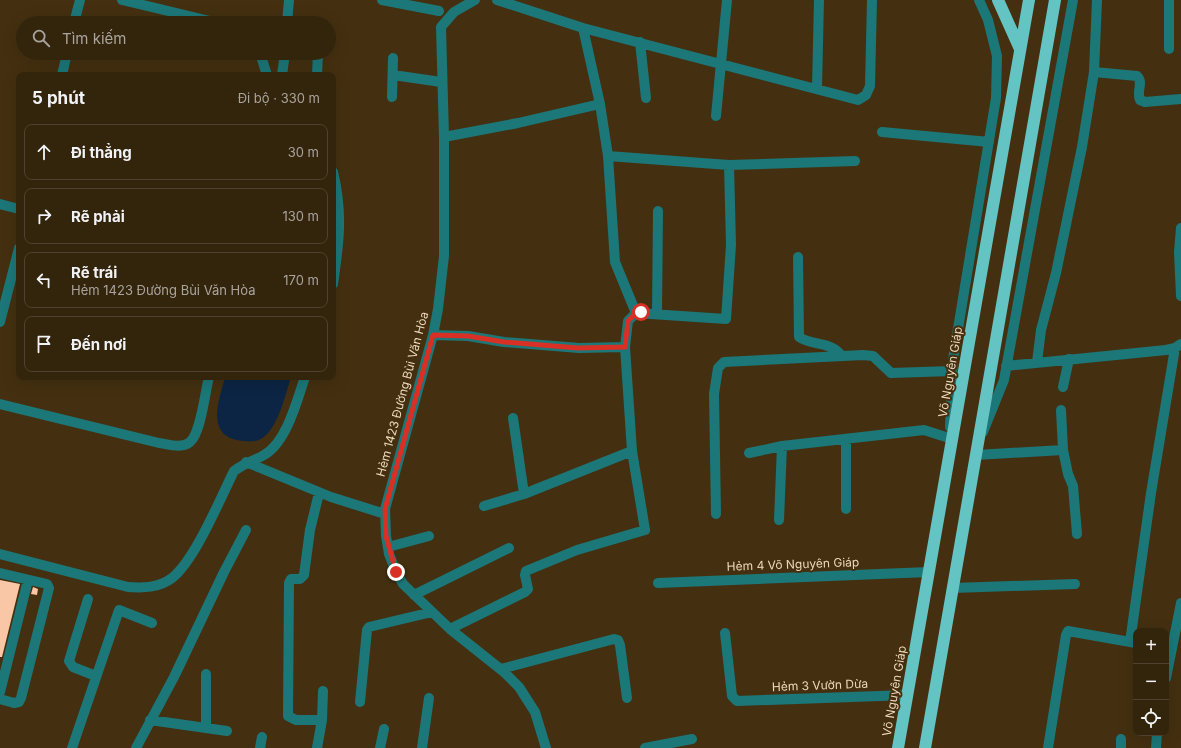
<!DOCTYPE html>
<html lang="vi">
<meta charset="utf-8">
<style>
body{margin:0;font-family:Inter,sans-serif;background:#3b2c15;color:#f1f3f6}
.controls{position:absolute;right:12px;bottom:12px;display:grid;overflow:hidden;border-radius:8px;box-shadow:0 4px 16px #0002}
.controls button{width:36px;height:36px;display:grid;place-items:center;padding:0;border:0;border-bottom:1px solid #4e412d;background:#33240c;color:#f1f3f6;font:20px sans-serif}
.stop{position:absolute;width:12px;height:12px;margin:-9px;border:3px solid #d93025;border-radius:50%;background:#fff}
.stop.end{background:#d93025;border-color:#fff;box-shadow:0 1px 4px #0008}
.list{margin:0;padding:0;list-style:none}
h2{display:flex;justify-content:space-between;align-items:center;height:52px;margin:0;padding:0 16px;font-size:17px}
h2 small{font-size:13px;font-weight:400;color:#a9a49d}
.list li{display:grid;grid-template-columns:26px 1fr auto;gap:12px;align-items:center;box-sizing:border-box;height:56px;margin:0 8px 8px;padding:0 8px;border:1px solid #4e412d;border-radius:8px}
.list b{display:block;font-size:15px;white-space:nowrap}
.list p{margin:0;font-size:13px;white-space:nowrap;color:#a9a49d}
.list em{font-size:13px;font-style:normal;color:#a9a49d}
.icon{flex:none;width:22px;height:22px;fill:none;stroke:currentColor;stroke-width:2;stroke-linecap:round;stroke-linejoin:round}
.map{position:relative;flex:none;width:1181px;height:748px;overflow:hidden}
.search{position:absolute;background:#33240c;box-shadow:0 4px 16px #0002;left:16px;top:16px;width:320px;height:44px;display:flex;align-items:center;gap:10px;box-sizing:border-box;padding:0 14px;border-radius:22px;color:#a9a49d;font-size:15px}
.panel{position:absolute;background:#33240c;box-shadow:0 4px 16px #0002;left:16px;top:72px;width:320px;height:308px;border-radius:8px}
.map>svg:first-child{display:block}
.water{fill:#0c2544}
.building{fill:#f9c7a5}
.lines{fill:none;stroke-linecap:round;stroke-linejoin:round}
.minor{stroke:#1c7778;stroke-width:10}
.highway{stroke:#64c3c3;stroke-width:12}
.route{stroke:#d93025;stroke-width:5}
.labels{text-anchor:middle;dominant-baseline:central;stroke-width:4;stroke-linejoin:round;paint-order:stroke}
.street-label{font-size:12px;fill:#eed9bb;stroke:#443010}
</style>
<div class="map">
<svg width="1181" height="748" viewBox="0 0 1181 748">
<rect width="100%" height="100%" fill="#443010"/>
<path class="water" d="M225,377H291C286,393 279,424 265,436C258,442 252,442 243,441C204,437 219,401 225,377Z"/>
<path class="building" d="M0,580L20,584L2,657H0Z
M33,587L38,589L37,595L31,594Z"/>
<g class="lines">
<path class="minor" d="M122,0L218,23
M382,0L439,11
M475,0L454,12L441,27L444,137V256L438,309L433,335L385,509L386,536L389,554L396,572L403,584L450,629L504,672L519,687L535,712L546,748
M497,0L583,28L858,100L866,95L870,86L872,0
M1169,0V49
M74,23L80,0
M287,23L289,0
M640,42L646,98
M260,53L267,75
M1094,72L1137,76C1144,82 1136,92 1140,100L1145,102L1181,99
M62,75L67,53
M282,75L285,53
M317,75L318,53
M393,75L441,82
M817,88L819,0
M392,97L393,58
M716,116L727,0
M882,132L989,142
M444,137L518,123L600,104
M608,156L729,165L855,161
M333,172C343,213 339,243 333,284
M0,204L19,209
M1181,228L1179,252L1181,296
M798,257L799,337C812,346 830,341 841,355
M636,313L726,319L731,245L729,165
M657,313L658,211
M0,322L19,248
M433,335L468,336L504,342L579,348L625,347
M1037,362L1041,330L1056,273L1082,147L1094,72L1097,0
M1006,366L1166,350L1175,348L1181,344
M1063,387L1069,359
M0,404L159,443C168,444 182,449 190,442C201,433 205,392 209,377
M1061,410L1063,450L1068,474L1073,486L1077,534
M513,418L524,494
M950,427L953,359L996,98L997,56L988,20L979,0
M983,432L1004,380L1073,0
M846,439V509
M749,453L782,446L924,430L949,438
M976,455L1063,450
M246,462L331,497L385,514
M319,493L310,530L304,575L300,579H291L289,583L288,716L296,720H322
M484,506L524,494L632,451
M716,514L714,394L718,368L724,362L863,355L873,356L891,373L952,371
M779,520L782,446
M388,547L429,536
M0,554L128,587C143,588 159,588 172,578C195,560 220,499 234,471C246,462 252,462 264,455C287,442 297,400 305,377
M0,573L47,584L49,588L21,698L19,702L14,703L0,699
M658,583L929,572
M953,588L1075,584
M414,595L509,548
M88,599L69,661L73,667L96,676
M450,629L525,592L528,589L525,575L526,571L577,550L645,530L632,451L625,347L628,321L636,313L615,262L608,156L600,104L583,28
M725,633L732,696L737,701L908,695
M1130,642L1151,493L1175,348
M501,669L614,639L618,640L620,645L627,698
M206,674V728
M1166,678L1181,603
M0,692L28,580
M360,702L367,630L369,627L432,612
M150,720L227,731
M72,748L119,610L152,623
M136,748L174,677L224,572L246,530
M260,748L262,737
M317,748L322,720L323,691
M380,748L384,729
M422,748L429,698
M645,748L692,739
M1048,748L1066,635L1068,631L1136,643
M1121,748V739
M1156,748L1157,733"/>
<path class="highway" d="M998,0L1020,49
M898,748L1029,0
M925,748L1055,0"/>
</g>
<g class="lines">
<path class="route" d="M396,572L386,536L385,509L433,335L468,336L504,342L578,348L625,347L628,321L636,313L641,312"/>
</g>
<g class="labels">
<g class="street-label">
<text transform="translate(950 372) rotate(-80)">Võ Nguyên Giáp</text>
<text transform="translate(402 394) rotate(-75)">Hẻm 1423 Đường Bùi Văn Hòa</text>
<text transform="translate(793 564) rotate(-2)">Hẻm 4 Võ Nguyên Giáp</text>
<text transform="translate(820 685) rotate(-2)">Hẻm 3 Vườn Dừa</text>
<text transform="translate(894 691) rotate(-80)">Võ Nguyên Giáp</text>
</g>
</g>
</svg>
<div class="controls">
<button>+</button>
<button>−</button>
<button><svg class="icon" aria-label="locate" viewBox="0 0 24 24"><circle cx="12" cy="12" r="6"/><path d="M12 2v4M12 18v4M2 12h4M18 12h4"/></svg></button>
</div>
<div class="stop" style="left:641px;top:312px"></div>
<div class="stop end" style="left:396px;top:572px"></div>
<div class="search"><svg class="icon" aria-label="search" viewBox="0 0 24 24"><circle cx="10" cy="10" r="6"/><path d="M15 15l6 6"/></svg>Tìm kiếm</div>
<section class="panel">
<h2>5 phút<small>Đi bộ · 330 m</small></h2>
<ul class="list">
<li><svg class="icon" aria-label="ahead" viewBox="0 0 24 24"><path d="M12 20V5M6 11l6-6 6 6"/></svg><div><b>Đi thẳng</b></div><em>30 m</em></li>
<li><svg class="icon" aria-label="right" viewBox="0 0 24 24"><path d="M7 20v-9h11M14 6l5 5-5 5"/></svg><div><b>Rẽ phải</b></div><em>130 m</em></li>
<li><svg class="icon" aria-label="left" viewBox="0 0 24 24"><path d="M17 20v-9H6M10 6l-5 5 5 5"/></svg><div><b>Rẽ trái</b><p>Hẻm 1423 Đường Bùi Văn Hòa</p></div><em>170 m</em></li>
<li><svg class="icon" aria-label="arrive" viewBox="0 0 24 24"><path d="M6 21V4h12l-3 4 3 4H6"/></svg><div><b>Đến nơi</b></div></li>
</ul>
</section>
</div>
